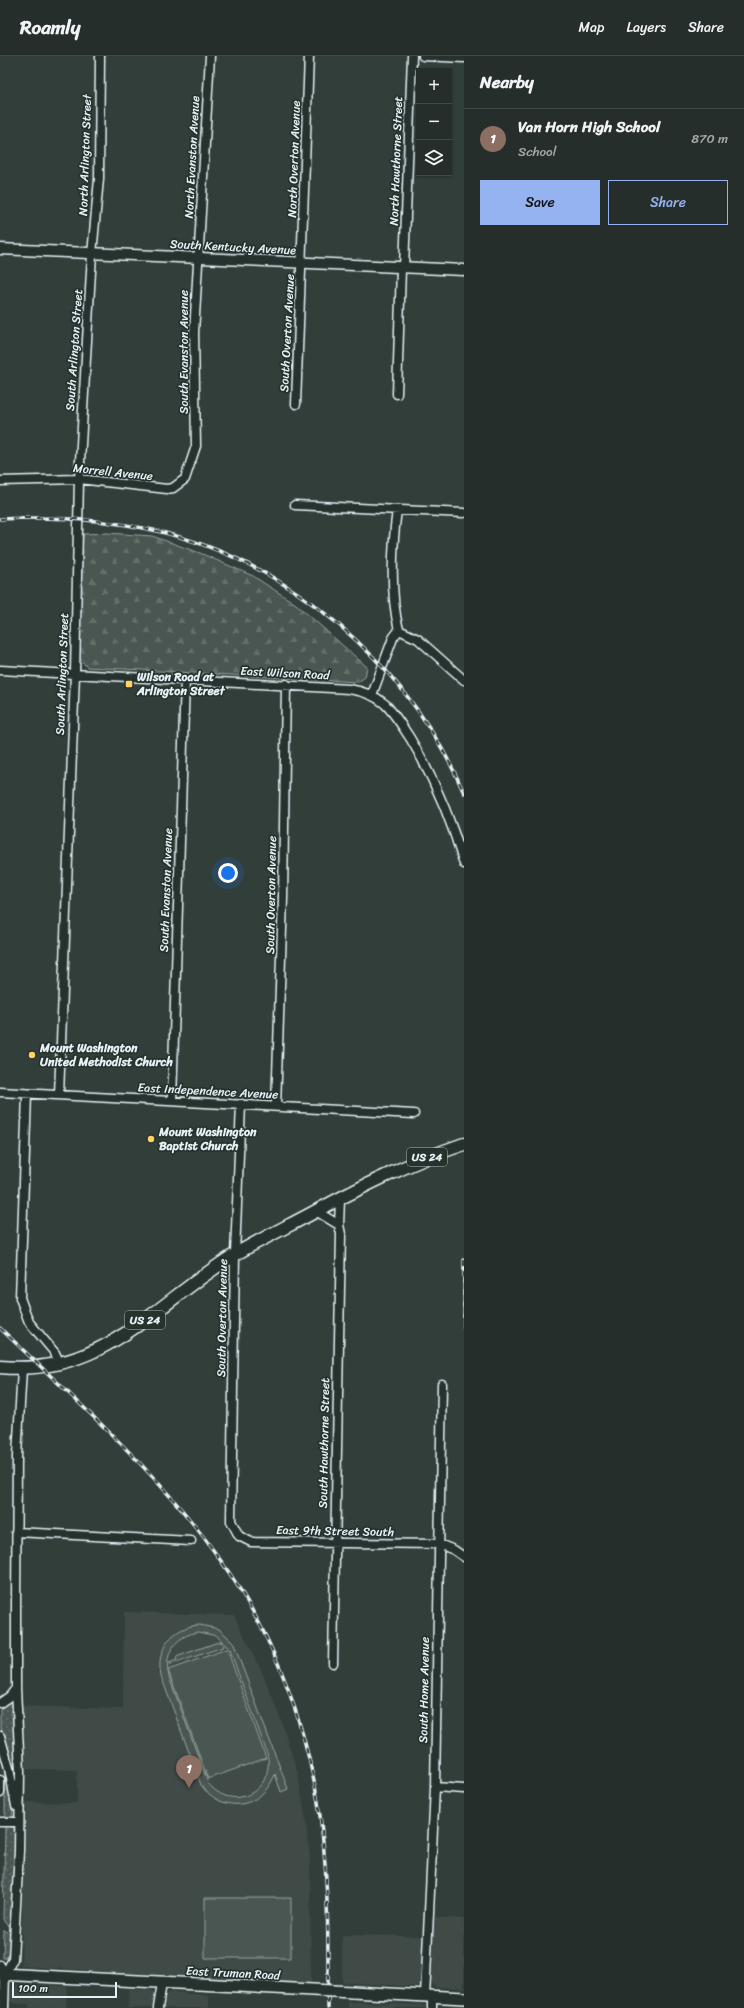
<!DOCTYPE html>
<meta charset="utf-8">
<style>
body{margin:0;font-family:Sriracha,sans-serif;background:#2e3633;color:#f1f3f6}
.controls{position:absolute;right:12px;top:12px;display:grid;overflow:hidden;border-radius:0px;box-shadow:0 1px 3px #0004}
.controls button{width:36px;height:36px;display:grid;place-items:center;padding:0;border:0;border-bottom:1px solid #424a47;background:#262e2b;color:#f1f3f6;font:20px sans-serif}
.scale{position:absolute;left:12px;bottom:10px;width:105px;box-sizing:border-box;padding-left:4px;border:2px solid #e8f1f8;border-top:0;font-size:11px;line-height:14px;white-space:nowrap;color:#e8f1f8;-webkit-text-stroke:3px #26332d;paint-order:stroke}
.you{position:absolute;left:228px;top:817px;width:14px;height:14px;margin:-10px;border:3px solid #fff;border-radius:50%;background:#1a73e8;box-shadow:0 0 0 6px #1a73e833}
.badge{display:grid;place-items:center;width:26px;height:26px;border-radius:50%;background:#95b2f1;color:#fff;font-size:13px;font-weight:700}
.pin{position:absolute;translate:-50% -33px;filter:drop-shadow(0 1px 2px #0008)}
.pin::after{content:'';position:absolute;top:21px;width:14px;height:12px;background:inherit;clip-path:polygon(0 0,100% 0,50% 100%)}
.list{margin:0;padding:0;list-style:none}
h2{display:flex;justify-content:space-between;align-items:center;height:52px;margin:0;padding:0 16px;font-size:17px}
h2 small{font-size:13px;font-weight:400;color:#a4a8a9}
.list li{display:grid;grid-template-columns:26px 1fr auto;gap:12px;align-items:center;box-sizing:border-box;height:60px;padding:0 16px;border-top:1px solid #424a47}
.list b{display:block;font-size:15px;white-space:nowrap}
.list p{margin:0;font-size:13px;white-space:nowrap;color:#a4a8a9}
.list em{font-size:13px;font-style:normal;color:#a4a8a9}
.actions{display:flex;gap:8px;padding:12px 16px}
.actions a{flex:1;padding:9px 0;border:1px solid #95b2f1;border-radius:0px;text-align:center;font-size:14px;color:#95b2f1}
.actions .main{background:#95b2f1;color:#111}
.icon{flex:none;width:22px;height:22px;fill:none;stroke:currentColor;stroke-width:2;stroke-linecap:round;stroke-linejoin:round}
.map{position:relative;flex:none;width:464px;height:1952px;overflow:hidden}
header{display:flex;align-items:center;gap:24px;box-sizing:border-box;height:56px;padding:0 20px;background:#262e2b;border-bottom:1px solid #424a47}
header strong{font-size:19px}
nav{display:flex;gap:22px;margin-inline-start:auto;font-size:14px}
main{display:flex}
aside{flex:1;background:#262e2b}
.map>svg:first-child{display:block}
.built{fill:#3f4b46}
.grass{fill:url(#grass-dots);stroke:#98a4a4}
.forest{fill:url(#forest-firs);stroke:#98a4a4}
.pitch{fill:#495651;stroke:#98a4a4;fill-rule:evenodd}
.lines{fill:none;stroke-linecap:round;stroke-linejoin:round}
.minor-casing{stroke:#e8f1f8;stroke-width:11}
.tertiary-casing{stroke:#e8f1f8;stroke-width:13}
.secondary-casing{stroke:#e8f1f8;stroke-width:14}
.primary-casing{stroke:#e8f1f8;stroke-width:15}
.minor{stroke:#26332d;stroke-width:8}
.tertiary{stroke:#26332d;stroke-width:10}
.secondary{stroke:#26332d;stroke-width:11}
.primary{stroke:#26332d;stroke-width:12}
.rail-casing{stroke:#e8f1f8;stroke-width:3.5}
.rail{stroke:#26332d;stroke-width:2;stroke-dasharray:6;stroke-linecap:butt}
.secondary-bridge-casing{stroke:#e8f1f8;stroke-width:14;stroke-linecap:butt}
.secondary-bridge{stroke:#26332d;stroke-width:11}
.poi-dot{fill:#ffd166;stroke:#26332d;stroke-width:1.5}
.labels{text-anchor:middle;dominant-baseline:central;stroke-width:3.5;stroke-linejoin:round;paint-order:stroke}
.shield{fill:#26332d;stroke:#aeb8bb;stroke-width:1}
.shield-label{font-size:11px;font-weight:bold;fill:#e8f1f8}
.street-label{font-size:12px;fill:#e8f1f8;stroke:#26332d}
.poi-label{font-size:12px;font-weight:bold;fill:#e8f1f8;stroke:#26332d;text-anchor:start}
</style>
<header>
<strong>Roamly</strong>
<nav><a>Map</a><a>Layers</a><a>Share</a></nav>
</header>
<main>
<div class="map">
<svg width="464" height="1952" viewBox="0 0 464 1952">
<defs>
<pattern id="grass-dots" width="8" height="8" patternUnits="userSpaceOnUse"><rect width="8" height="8" fill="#495651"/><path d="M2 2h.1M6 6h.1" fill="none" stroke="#636f6b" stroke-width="1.8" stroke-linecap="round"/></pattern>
<pattern id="forest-firs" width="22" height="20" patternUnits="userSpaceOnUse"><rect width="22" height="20" fill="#495651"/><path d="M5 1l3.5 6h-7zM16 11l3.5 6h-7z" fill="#636f6b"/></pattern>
</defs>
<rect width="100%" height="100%" fill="#323e39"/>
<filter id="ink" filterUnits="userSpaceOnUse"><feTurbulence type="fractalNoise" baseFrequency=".025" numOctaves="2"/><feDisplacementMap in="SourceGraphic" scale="8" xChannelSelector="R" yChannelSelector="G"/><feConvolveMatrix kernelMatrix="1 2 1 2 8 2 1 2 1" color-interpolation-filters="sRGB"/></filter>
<g filter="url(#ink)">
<path class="built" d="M124,1556L234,1559L263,1618L281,1664L298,1718L306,1765L310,1802L311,1929L21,1910L25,1746L77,1747V1714L26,1713L21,1650L123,1653Z
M433,1861L464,1863V1932L436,1931L430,1926Z
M342,1879L425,1880L419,1931L342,1926Z
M21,1928L67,1930L66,1952H29V1948L12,1947L10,1944L11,1934L15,1930Z
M129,1933L152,1934L156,1937L154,1952H128Z
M175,1936L209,1940V1952H164L166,1941L168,1937Z
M348,1946L422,1949L426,1952H348Z"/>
<path class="grass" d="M7,1646L12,1647L13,1651L18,1744L8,1696L0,1672V1650Z
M2,1698L11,1736L13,1762L5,1760V1722Z
M8,1770L15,1772L13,1869L11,1871L5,1867L3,1863L5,1772Z
M4,1874L12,1878L7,1902H3Z"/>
<path class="forest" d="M107,477L152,480L200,497L253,520L296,548L367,611L365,621L358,626L87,611L78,600L83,478Z"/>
<path class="pitch" d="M200,1569L219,1573L233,1586L288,1733L281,1736L275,1718C262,1753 223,1759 201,1729L161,1620C155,1593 173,1570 200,1569ZM198,1576L217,1580L230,1594L267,1697C276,1735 232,1758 208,1727L169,1621C163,1598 175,1580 198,1576Z
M221,1585L223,1591L170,1609L169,1607L177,1604L176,1601Z
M227,1593L266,1702L208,1723L168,1614Z
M205,1842H291V1902H205Z"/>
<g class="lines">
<g class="minor-casing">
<path id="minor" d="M423,0L464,2
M404,212L412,0
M397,338L401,212
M296,348L309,0
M0,425L79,423L167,433L173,432L185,423L196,390L194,277L210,0
M295,449L464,457
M399,574L418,583L464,624
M0,614L349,633C362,635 375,639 385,648C395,658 402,670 410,682C434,722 451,763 464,808
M372,639L393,582L399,574C390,539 392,490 397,454
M0,1036L414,1058
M27,1038L20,1242L29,1266L55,1297L60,1308
M59,1039L75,618L79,423L92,198L99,123L100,0
M172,1045L185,623
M241,1048L235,1198L231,1465L239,1480L251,1486L439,1488L454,1494L464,1501
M276,1050L283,842L286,628
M316,1155L339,1169
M16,1476L191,1485
M333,1607L341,1178L339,1169L340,1143
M0,1647L10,1640L16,1632
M0,1680L9,1712L16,1750
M0,1724V1737
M435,1731L464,1733
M0,1766H19
M0,1909L5,1918L4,1952
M5,1918L13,1903L19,1795L20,1716L16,1632V1549L17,1400L22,1313
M425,1940L435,1731L442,1328
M158,1952L162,1927
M432,1952V1940"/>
</g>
<g class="tertiary-casing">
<path id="tertiary" d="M0,193L464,214"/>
</g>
<g class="secondary-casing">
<path id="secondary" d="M0,1918L198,1928
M352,1936L464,1942"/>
</g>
<g class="primary-casing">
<path id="primary" d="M0,1311C107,1321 157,1244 241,1195C262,1183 284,1172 305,1161C357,1133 408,1107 464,1088"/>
</g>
<use href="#minor" class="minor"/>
<use href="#tertiary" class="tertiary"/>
<use href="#secondary" class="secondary"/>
<use href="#primary" class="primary"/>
<g class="rail-casing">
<path id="rail" d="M0,463C51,460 103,463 153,474C290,505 409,609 464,737
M464,1204V1271
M0,1272C77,1346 160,1417 221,1505C272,1576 303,1661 318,1746C329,1814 328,1883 328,1952"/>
</g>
<use href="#rail" class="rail"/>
<g class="secondary-bridge-casing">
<path id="secondary-bridge" d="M198,1928L352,1936"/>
</g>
<use href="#secondary-bridge" class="secondary-bridge"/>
</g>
</g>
<g class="poi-dot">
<rect x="125" y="624" width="8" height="8" rx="2"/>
<circle cx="32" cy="999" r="4"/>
<circle cx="151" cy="1083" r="4"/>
</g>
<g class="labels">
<g class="shield">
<rect x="407" y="1092" width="40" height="18" rx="3"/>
<rect x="125" y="1255" width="40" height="18" rx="3"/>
</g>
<g class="shield-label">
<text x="427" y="1101">US 24</text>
<text x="145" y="1264">US 24</text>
</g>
<g class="street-label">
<text transform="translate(85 99) rotate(-88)">North Arlington Street</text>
<text transform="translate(192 101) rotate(-87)">North Evanston Avenue</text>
<text transform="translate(294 103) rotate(-88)">North Overton Avenue</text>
<text transform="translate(396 105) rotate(-88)">North Hawthorne Street</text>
<text transform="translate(233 191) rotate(3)">South Kentucky Avenue</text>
<text transform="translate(287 277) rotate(-87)">South Overton Avenue</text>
<text transform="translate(74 294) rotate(-86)">South Arlington Street</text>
<text transform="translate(184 296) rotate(-90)">South Evanston Avenue</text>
<text transform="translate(113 416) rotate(6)">Morrell Avenue</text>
<text transform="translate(285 617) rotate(3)">East Wilson Road</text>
<text transform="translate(62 618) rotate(-88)">South Arlington Street</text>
<text transform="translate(166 834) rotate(-88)">South Evanston Avenue</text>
<text transform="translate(271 839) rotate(-89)">South Overton Avenue</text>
<text transform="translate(208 1035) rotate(3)">East Independence Avenue</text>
<text transform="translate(222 1262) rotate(-89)">South Overton Avenue</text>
<text transform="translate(324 1387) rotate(-89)">South Hawthorne Street</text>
<text transform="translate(335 1475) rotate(1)">East 9th Street South</text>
<text transform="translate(424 1634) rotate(-89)">South Home Avenue</text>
<text transform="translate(233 1917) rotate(3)">East Truman Road</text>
</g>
<g class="poi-label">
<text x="137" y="621">Wilson Road at<tspan x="137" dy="14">Arlington Street</tspan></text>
<text x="40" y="992">Mount Washington<tspan x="40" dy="14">United Methodist Church</tspan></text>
<text x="159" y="1076">Mount Washington<tspan x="159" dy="14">Baptist Church</tspan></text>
</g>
</g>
</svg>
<div class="controls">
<button>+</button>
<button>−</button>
<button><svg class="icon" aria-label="layers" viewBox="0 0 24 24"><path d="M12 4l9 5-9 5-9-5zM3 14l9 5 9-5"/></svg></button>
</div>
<div class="scale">100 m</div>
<div class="you"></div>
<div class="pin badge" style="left:189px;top:1732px;background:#8d6e63">1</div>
</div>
<aside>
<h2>Nearby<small></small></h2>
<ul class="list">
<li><span class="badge" style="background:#8d6e63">1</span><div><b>Van Horn High School</b><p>School</p></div><em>870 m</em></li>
</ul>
<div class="actions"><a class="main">Save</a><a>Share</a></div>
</aside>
</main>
